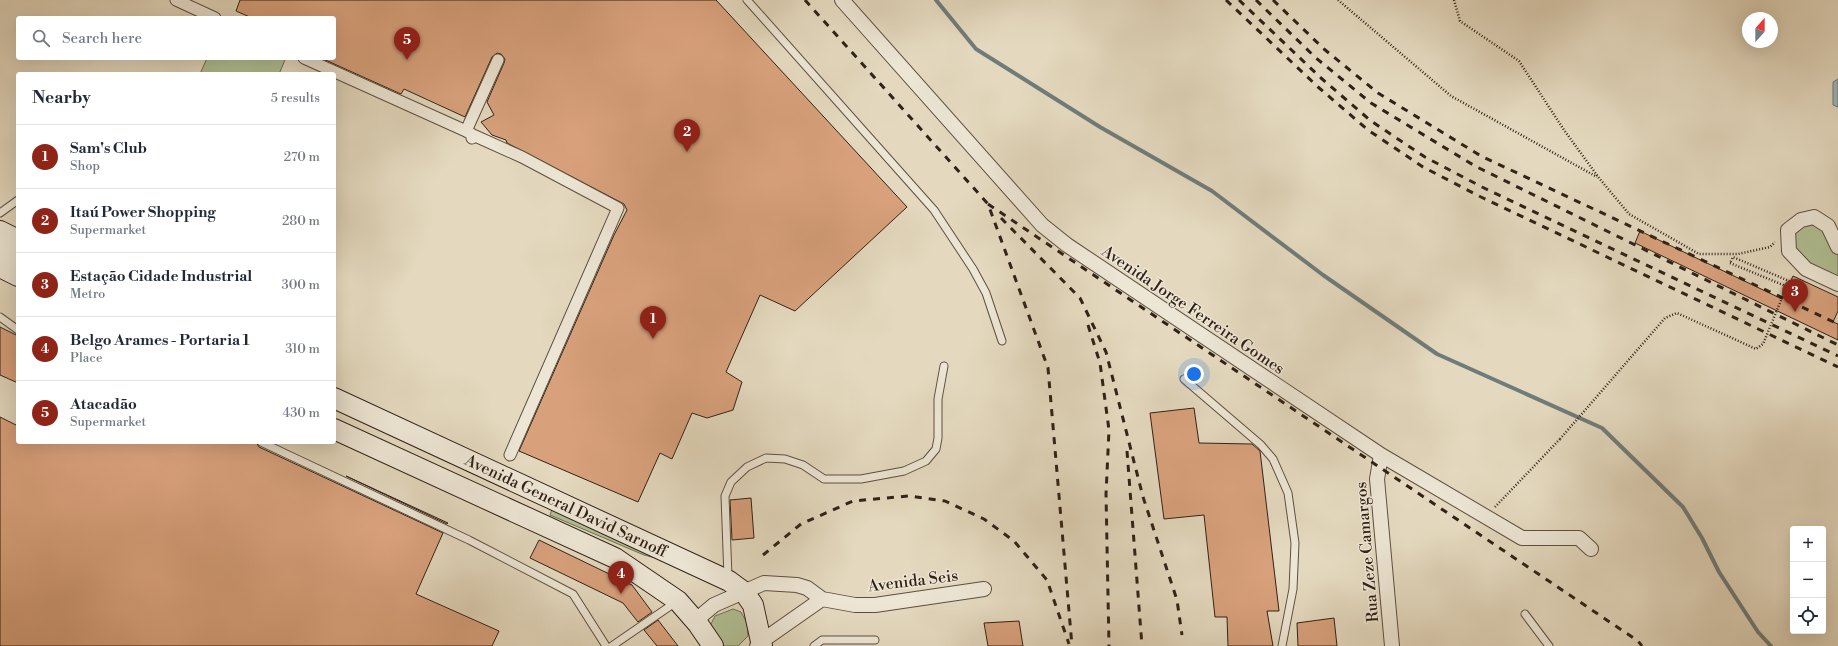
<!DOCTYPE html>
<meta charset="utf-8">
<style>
body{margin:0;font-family:"Libre Bodoni",serif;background:#f2f2f3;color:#1f2937}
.controls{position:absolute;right:12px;bottom:12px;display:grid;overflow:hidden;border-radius:4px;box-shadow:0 4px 16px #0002}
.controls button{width:36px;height:36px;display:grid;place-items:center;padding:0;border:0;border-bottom:1px solid #e0e1e3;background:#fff;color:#1f2937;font:20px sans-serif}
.compass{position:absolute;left:1742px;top:12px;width:36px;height:36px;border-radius:50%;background:#fff;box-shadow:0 4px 16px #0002;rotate:21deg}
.you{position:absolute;left:1194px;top:374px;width:14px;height:14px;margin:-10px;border:3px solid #fff;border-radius:50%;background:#1a73e8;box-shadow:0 0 0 6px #1a73e833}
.badge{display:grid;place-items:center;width:26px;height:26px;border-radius:50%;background:#8f2418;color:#fff;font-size:13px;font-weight:700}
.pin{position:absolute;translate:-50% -33px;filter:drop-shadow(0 1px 2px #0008)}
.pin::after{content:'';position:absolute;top:21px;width:14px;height:12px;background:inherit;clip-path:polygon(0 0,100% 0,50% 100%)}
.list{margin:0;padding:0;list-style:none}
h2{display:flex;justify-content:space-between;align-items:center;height:52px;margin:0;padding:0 16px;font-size:17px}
h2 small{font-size:13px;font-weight:400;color:#747a83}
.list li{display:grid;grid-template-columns:26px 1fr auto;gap:12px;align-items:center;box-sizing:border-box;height:64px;padding:0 16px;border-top:1px solid #e0e1e3}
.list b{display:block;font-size:15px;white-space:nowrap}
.list p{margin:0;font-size:13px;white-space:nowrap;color:#747a83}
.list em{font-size:13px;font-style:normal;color:#747a83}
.icon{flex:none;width:22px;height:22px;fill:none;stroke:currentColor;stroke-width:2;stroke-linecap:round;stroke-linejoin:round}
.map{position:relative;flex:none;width:1838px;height:646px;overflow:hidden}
.search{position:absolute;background:#fff;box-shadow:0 4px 16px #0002;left:16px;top:16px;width:320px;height:44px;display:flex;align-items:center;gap:10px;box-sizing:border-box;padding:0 14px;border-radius:4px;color:#747a83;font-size:15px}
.panel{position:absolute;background:#fff;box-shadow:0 4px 16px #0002;left:16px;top:72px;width:320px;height:372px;border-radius:4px}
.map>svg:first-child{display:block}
.green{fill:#b1c094;stroke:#707056}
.water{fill:#9ab8bc;stroke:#707c7a}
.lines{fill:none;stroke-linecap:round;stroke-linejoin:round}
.stream{stroke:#707c7a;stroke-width:4}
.building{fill:#d8a17c;stroke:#302117}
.service-casing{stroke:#5d4f41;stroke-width:9}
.pedestrian-casing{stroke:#5d4f41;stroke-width:13}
.minor-casing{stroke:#5d4f41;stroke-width:16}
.secondary-casing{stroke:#302117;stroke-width:22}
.path{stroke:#302117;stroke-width:2.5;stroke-dasharray:1 2;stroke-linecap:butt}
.service{stroke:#ede6d5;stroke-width:7}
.pedestrian{stroke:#ede6d5;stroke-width:11}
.minor{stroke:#ede6d5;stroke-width:14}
.secondary{stroke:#ede6d5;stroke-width:20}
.rail{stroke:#302117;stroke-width:3;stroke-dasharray:7 7;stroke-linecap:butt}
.path-bridge{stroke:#302117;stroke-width:2.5;stroke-dasharray:1 2;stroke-linecap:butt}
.labels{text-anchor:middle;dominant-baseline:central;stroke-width:3;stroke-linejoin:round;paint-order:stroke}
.street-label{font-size:16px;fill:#302117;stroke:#ede6d5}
</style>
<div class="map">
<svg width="1838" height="646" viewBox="0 0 1838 646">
<rect width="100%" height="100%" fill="#e4d9bf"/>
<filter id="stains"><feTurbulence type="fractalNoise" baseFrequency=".005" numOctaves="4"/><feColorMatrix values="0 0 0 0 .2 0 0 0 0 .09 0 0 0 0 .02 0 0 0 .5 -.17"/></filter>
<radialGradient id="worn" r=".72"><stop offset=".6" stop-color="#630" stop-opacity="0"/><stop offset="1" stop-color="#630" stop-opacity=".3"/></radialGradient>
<path class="green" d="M207,58H282L285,60L279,74H200Z
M1813,217L1838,251V280L1807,268L1790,251L1797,223Z
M554,503L671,562L644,555L550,515Z
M733,609L741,612L747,623L748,636L738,646H720L709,628L715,616Z"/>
<path class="water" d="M1838,79V107L1833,105V82Z"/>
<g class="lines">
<path class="stream" d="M936,0L976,49L1100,127L1212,191L1323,275L1437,354L1602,428L1683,507L1702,538L1719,572L1758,632L1771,646"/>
</g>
<path class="building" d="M240,0H716L907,207L795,311L760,295L726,372L742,382L733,410L707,418L692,413L672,459L660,453L638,502L519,451L614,235L627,210L624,204L507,143L506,140L492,135L481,122L494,115L487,102L504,63L505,59L501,54L497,53L492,57L465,117L404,89L401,94L321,58H334V18H252L236,11Z
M1640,231L1782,299L1793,276L1838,297V311L1833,322L1838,324V340L1635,243Z
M0,327L18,336V383L0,375Z
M1194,408L1199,443L1252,444L1260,451L1279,611H1267L1273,646H1228L1227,617H1215L1204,515L1164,519L1150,413Z
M0,417L18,426V442H256L259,447L443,533L416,594L499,631L492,646H0Z
M346,476L448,523L447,524Z
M751,498L754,538L732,540L730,500Z
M539,540L632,585L652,612L638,622L623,603L530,558Z
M1334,618L1337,646H1298L1297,623Z
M658,620L678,646H657L644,630Z
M1019,621L1023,646H988L984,623Z"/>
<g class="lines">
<g class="service-casing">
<path id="service" d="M747,0L934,210L973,269L986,293L1002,341
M0,213L18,200
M0,317L18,330
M1184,379L1261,445L1273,459L1288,493L1295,543L1293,589L1282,646
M261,442L469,540L573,594L606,646
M728,577L725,496L731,482L747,467L766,458L785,459L803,465L824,479H861L904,471L926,461L936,449L938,438V399L944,366
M1525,614L1549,646
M612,646L676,602
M814,646L822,640H875"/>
</g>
<g class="pedestrian-casing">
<path id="pedestrian" d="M176,0L215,18
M304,58L466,131L473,135L472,138
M466,131L498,60
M473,135L522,157L618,208L510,455"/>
</g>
<g class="minor-casing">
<path id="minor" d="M842,0L1042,225L1067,245L1381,455L1522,538H1579L1591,549
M1838,247L1828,226L1814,217L1801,220L1788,230L1789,251L1806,269L1838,284
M1381,455L1377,479L1392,646
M698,624L702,615L714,605L764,583L797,585L807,588L822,599L855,605H875L984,589
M757,646L762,641L822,599"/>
</g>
<g class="secondary-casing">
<path id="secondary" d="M0,231L18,240
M0,248L18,256
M0,267L18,276
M334,398L729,581L744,592L753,605L762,646
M334,429L615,558L678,601L698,624L713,646"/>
</g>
<path class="path" d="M1338,0L1451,96L1597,177
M1454,0L1460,21L1519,61L1564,130L1599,178L1629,214L1699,254H1738L1770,247L1775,242
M1730,263L1788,287
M1495,507L1560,439"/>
<use href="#service" class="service"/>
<use href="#pedestrian" class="pedestrian"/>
<use href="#minor" class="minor"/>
<use href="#secondary" class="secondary"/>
<path class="rail" d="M805,0L988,204L1048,368L1072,646
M1226,0L1318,87L1368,130L1423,167L1481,197L1838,367
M1239,0L1321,78L1371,121L1425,157L1482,187L1838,356
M1256,0L1316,58L1371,103L1475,166L1838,345
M1273,0L1324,49L1378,93L1481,156L1838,324
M988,204L1638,641L1642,646
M1001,218L1080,298L1106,352L1143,497L1177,600L1182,635
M1088,325L1100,363L1109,430L1106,494L1109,646
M1127,451L1142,646
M763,555L801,524L853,501L909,496L945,501L984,519L1014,541L1047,580L1069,644"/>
<path class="path-bridge" d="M1560,439L1665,318L1677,313L1756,349L1763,344L1789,281L1733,257L1730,263"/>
</g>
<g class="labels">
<g class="street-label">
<text transform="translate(1193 310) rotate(34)">Avenida Jorge Ferreira Gomes</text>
<text transform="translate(566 506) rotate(25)">Avenida General David Sarnoff</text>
<text transform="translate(1367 552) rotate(-95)">Rua Zeze Camargos</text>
<text transform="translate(913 581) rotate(-7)">Avenida Seis</text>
</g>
</g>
<rect width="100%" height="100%" filter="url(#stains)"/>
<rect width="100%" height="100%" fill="url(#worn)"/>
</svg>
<div class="controls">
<button>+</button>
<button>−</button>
<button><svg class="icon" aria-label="locate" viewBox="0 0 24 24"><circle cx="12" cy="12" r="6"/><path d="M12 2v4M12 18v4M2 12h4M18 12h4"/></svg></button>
</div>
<svg class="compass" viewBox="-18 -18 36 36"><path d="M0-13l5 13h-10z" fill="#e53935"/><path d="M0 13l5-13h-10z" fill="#747a83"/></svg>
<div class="you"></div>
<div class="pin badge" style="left:653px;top:339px">1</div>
<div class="pin badge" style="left:687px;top:152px">2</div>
<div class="pin badge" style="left:1795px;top:312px">3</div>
<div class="pin badge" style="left:621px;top:594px">4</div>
<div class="pin badge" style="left:407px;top:60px">5</div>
<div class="search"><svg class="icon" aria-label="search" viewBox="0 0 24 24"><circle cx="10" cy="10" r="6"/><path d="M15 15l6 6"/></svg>Search here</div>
<section class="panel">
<h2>Nearby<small>5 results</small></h2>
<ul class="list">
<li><span class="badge">1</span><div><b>Sam's Club</b><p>Shop</p></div><em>270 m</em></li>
<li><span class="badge">2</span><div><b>Itaú Power Shopping</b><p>Supermarket</p></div><em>280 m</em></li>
<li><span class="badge">3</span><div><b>Estação Cidade Industrial</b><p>Metro</p></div><em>300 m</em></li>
<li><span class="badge">4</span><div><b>Belgo Arames - Portaria 1</b><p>Place</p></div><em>310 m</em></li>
<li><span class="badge">5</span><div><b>Atacadão</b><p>Supermarket</p></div><em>430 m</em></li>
</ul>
</section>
</div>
